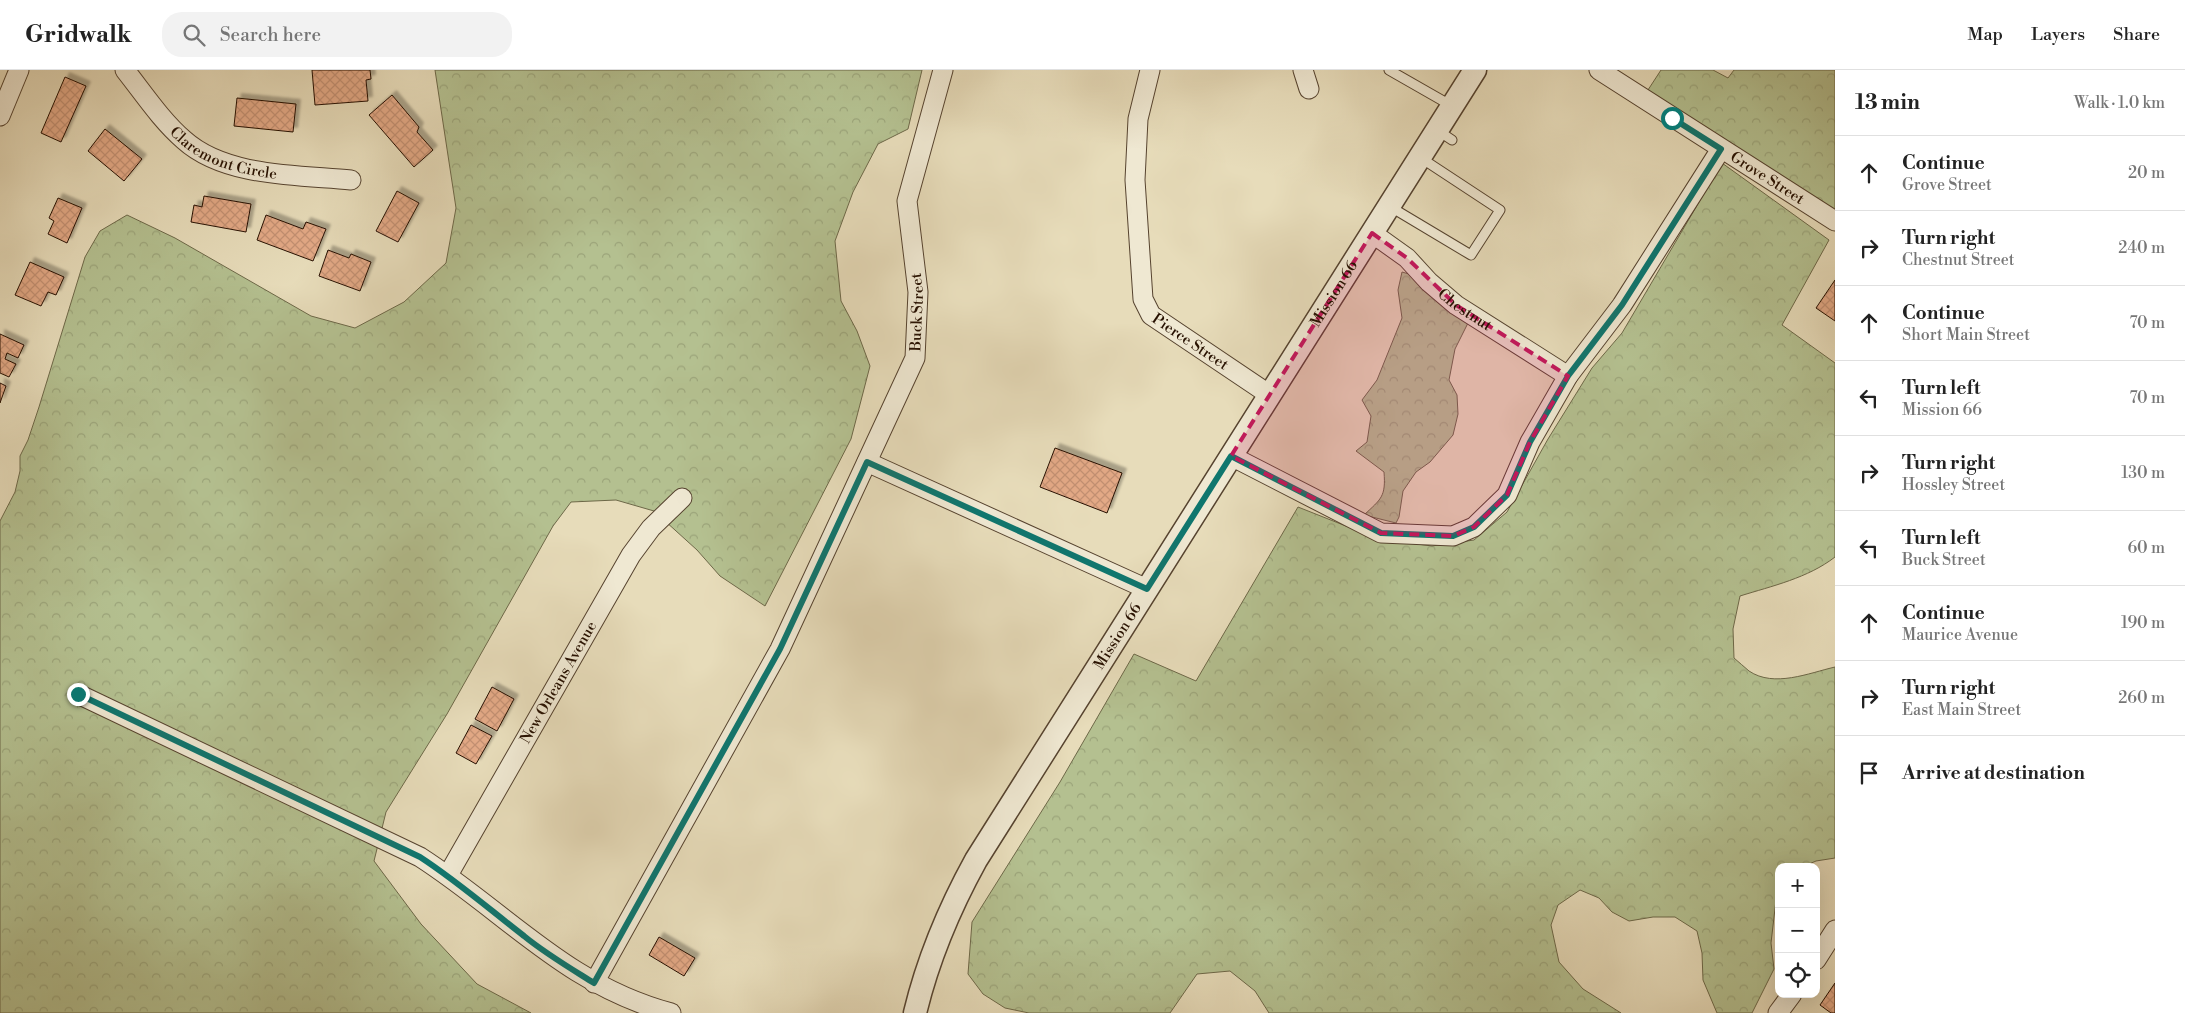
<!DOCTYPE html>
<meta charset="utf-8">
<style>
body{margin:0;font-family:"Libre Bodoni",serif;background:#f2f2f2;color:#222}
.controls{position:absolute;right:15px;bottom:15px;display:grid;overflow:hidden;border-radius:10px;box-shadow:0 5px 20px #0002}
.controls button{width:45px;height:45px;display:grid;place-items:center;padding:0;border:0;border-bottom:1px solid #e0e0e0;background:#fff;color:#222;font:25px sans-serif}
.stop{position:absolute;width:15px;height:15px;margin:-11px;border:4px solid #0f766e;border-radius:50%;background:#fff}
.stop.end{background:#0f766e;border-color:#fff;box-shadow:0 1px 5px #0008}
.list{margin:0;padding:0;list-style:none}
h2{display:flex;justify-content:space-between;align-items:center;height:65px;margin:0;padding:0 20px;font-size:21px}
h2 small{font-size:16px;font-weight:400;color:#767676}
.list li{display:grid;grid-template-columns:32px 1fr auto;gap:15px;align-items:center;box-sizing:border-box;height:75px;padding:0 20px;border-top:1px solid #e0e0e0}
.list b{display:block;font-size:19px;white-space:nowrap}
.list p{margin:0;font-size:16px;white-space:nowrap;color:#767676}
.list em{font-size:16px;font-style:normal;color:#767676}
.icon{flex:none;width:28px;height:28px;fill:none;stroke:currentColor;stroke-width:2;stroke-linecap:round;stroke-linejoin:round}
.map{position:relative;flex:none;width:1835px;height:943px;overflow:hidden}
header{display:flex;align-items:center;gap:30px;box-sizing:border-box;height:70px;padding:0 25px;background:#fff;border-bottom:1px solid #e0e0e0}
header strong{font-size:24px}
nav{display:flex;gap:28px;margin-inline-start:auto;font-size:18px}
.search{width:350px;height:45px;background:#f2f2f2;display:flex;align-items:center;gap:12px;box-sizing:border-box;padding:0 18px;border-radius:20px;color:#767676;font-size:19px}
main{display:flex}
aside{flex:1;background:#fff}
.map>svg:first-child{display:block}
.forest{fill:url(#forest-crowns);stroke:#6d6848}
.building{fill:url(#building-cross-hatch);stroke:#261001;filter:url(#shadow)}
.lines{fill:none;stroke-linecap:round;stroke-linejoin:round}
.service-casing{stroke:#56432f;stroke-width:11}
.minor-casing{stroke:#56432f;stroke-width:21}
.tertiary-casing{stroke:#56432f;stroke-width:25}
.service{stroke:#efe8d2;stroke-width:9}
.minor{stroke:#efe8d2;stroke-width:19}
.tertiary{stroke:#efe8d2;stroke-width:22}
.route{stroke:#0f766e;stroke-width:6}
.marked{fill:#c2185b;fill-opacity:0.2;stroke:#c2185b;stroke-width:4;stroke-dasharray:10 6;stroke-linejoin:round}
.labels{text-anchor:middle;dominant-baseline:central;stroke-width:5;stroke-linejoin:round;paint-order:stroke}
.street-label{font-size:15px;fill:#261001;stroke:#efe8d2}
</style>
<header>
<strong>Gridwalk</strong>
<div class="search"><svg class="icon" aria-label="search" viewBox="0 0 24 24"><circle cx="10" cy="10" r="6"/><path d="M15 15l6 6"/></svg>Search here</div>
<nav><a>Map</a><a>Layers</a><a>Share</a></nav>
</header>
<main>
<div class="map">
<svg width="1835" height="943" viewBox="0 0 1835 943">
<defs>
<pattern id="forest-crowns" width="20" height="18" patternUnits="userSpaceOnUse" patternTransform="scale(1.25)"><rect width="20" height="18" fill="#b4c090"/><path d="M2 6a3 3 0 1 1 6 0M12 15a3 3 0 1 1 6 0" fill="none" stroke="#9ba47a"/></pattern>
<pattern id="building-cross-hatch" width="8" height="8" patternUnits="userSpaceOnUse" patternTransform="scale(1.25)"><rect width="8" height="8" fill="#e3a986"/><path d="M0 0l8 8M0 8l8-8" fill="none" stroke="#c39072"/></pattern>
<filter id="shadow"><feDropShadow dx="4.5" dy="-4.5" stdDeviation="1" flood-color="#0004"/></filter>
</defs>
<rect width="100%" height="100%" fill="#e7dcba"/>
<filter id="stains"><feTurbulence type="fractalNoise" baseFrequency=".004" numOctaves="4"/><feColorMatrix values="0 0 0 0 .2 0 0 0 0 .09 0 0 0 0 .02 0 0 0 .5 -.17"/></filter>
<radialGradient id="worn" r=".72"><stop offset=".6" stop-color="#630" stop-opacity="0"/><stop offset="1" stop-color="#630" stop-opacity=".3"/></radialGradient>
<path class="forest" d="M435,0H922L908,59L878,74L853,122L835,171L841,231L857,261L870,296L851,369L765,536L720,506L697,480L654,441L616,430L571,432L553,456L447,644L386,742L374,791L421,854L477,914L531,943H0V451L15,422L20,401V386L28,370L39,337L85,187L100,161L127,145L175,168L311,246L355,258L404,232L446,193L456,138Z
M1661,0H1713L1728,8L1734,0H1835V141L1646,23Z
M1722,93L1829,170L1782,255L1835,293V487C1808,508 1772,516 1740,526L1733,559L1734,588C1739,592 1744,597 1749,601C1774,618 1809,603 1835,597V788L1816,791L1802,797H1779V824L1776,830L1771,873L1774,899L1752,943H1717L1703,910L1702,883L1697,861L1675,847H1653L1629,851L1612,842L1599,828L1580,820L1558,835L1551,855L1559,892L1583,919L1621,943H1269L1255,921L1230,901L1197,904L1170,943H1029L1005,938L983,924L968,904L972,852L1060,712L1134,584L1196,611L1298,437L1366,464L1387,470L1432,476L1474,470L1507,442L1548,369L1592,298L1622,263Z
M1402,202L1416,206L1468,253L1455,279L1449,310L1457,325L1458,344L1453,365L1430,392L1416,402L1403,421L1399,447L1396,453L1364,445C1381,429 1386,427 1384,402L1356,381L1367,372L1371,346L1362,330L1377,310L1402,248L1398,220Z"/>
<path class="building" d="M312,0H370L371,9L366,10L368,31L315,35Z
M65,7L86,16L61,72L41,63Z
M392,25L419,57L417,62L433,80L414,97L369,45Z
M237,28L296,34L293,62L234,56Z
M105,59L142,89L124,111L88,81Z
M397,121L419,133L398,172L376,161Z
M204,126L251,134L246,162L191,152L194,135L202,137Z
M58,128L82,138L67,173L48,164L54,151L49,148Z
M266,145L303,159L306,152L326,159L313,191L257,170Z
M328,180L349,188L351,184L371,192L360,221L319,206Z
M30,192L64,207L56,225L48,222L41,236L15,225Z
M1835,210V251L1816,238Z
M0,264L24,275L18,288L7,283L5,289L16,294L9,307L0,303Z
M0,313L6,316L0,333Z
M1055,378L1122,403L1107,443L1040,417Z
M492,617L514,629L497,661L475,649Z
M471,655L492,666L476,694L456,683Z
M659,867L695,888L684,906L649,885Z
M1835,913V943H1831L1820,935Z"/>
<g class="lines">
<g class="service-casing">
<path id="service" d="M1389,0L1452,36
M1437,60L1452,70
M1389,136L1471,185L1500,140L1421,88"/>
</g>
<g class="minor-casing">
<g id="minor">
<path id="s1" d="M125,0C144,24 161,50 184,70C225,107 298,105 351,110"/>
<path id="s2" d="M1150,0L1138,49L1135,110L1143,229L1151,245L1270,325"/>
<path d="M1303,0L1309,19"/>
<path id="s3" d="M1599,0L1835,151"/>
<path d="M0,46L19,0"/>
<path id="s4" d="M1372,163L1407,188L1429,212L1456,235L1568,306"/>
<path d="M1231,386L1381,463L1453,466L1474,457L1507,425L1530,372L1568,306L1622,235L1721,79"/>
<path d="M867,392L1147,519"/>
<path d="M78,624L420,787C507,843 566,915 671,943"/>
<path id="s5" d="M448,805L631,485L651,458L682,428"/>
<path d="M1816,890L1835,860"/>
<path id="s6" d="M594,913L780,579L915,288L918,222L907,131L943,0"/>
<path d="M1778,943L1792,924"/>
</g>
</g>
<g class="tertiary-casing">
<g id="tertiary">
<path id="s7" d="M915,943C928,889 949,839 976,790L1475,0"/>
</g>
</g>
<use href="#service" class="service"/>
<use href="#minor" class="minor"/>
<use href="#tertiary" class="tertiary"/>
</g>
<g class="lines">
<path class="route" d="M78,624L420,787C457,811 489,839 524,866C546,884 570,898 594,913L780,579L867,392L1147,519L1231,386L1381,463L1453,466L1474,457L1507,425L1530,372L1568,306L1622,235L1721,79L1672,48"/>
</g>
<path class="marked" d="M1372,163L1407,188L1456,235L1568,306L1530,372L1507,425L1474,457L1453,466L1381,463L1231,386Z"/>
<g class="labels">
<g class="street-label">
<text stroke="none"><textPath href="#s1" startOffset="134">Claremont Circle</textPath></text>
<text stroke="none"><textPath href="#s3" startOffset="200">Grove Street</textPath></text>
<text stroke="none"><textPath href="#s7" startOffset="835">Mission 66</textPath></text>
<text stroke="none"><textPath href="#s4" startOffset="121">Chestnut</textPath></text>
<text stroke="none"><textPath href="#s6" startOffset="749">Buck Street</textPath></text>
<text stroke="none"><textPath href="#s2" startOffset="296">Pierce Street</textPath></text>
<text stroke="none"><textPath href="#s7" startOffset="430">Mission 66</textPath></text>
<text stroke="none"><textPath href="#s5" startOffset="222">New Orleans Avenue</textPath></text>
</g>
</g>
<rect width="100%" height="100%" filter="url(#stains)"/>
<rect width="100%" height="100%" fill="url(#worn)"/>
</svg>
<div class="controls">
<button>+</button>
<button>−</button>
<button><svg class="icon" aria-label="locate" viewBox="0 0 24 24"><circle cx="12" cy="12" r="6"/><path d="M12 2v4M12 18v4M2 12h4M18 12h4"/></svg></button>
</div>
<div class="stop" style="left:1672px;top:48px"></div>
<div class="stop end" style="left:78px;top:624px"></div>
</div>
<aside>
<h2>13 min<small>Walk · 1.0 km</small></h2>
<ul class="list">
<li><svg class="icon" aria-label="ahead" viewBox="0 0 24 24"><path d="M12 20V5M6 11l6-6 6 6"/></svg><div><b>Continue</b><p>Grove Street</p></div><em>20 m</em></li>
<li><svg class="icon" aria-label="right" viewBox="0 0 24 24"><path d="M7 20v-9h11M14 6l5 5-5 5"/></svg><div><b>Turn right</b><p>Chestnut Street</p></div><em>240 m</em></li>
<li><svg class="icon" aria-label="ahead" viewBox="0 0 24 24"><path d="M12 20V5M6 11l6-6 6 6"/></svg><div><b>Continue</b><p>Short Main Street</p></div><em>70 m</em></li>
<li><svg class="icon" aria-label="left" viewBox="0 0 24 24"><path d="M17 20v-9H6M10 6l-5 5 5 5"/></svg><div><b>Turn left</b><p>Mission 66</p></div><em>70 m</em></li>
<li><svg class="icon" aria-label="right" viewBox="0 0 24 24"><path d="M7 20v-9h11M14 6l5 5-5 5"/></svg><div><b>Turn right</b><p>Hossley Street</p></div><em>130 m</em></li>
<li><svg class="icon" aria-label="left" viewBox="0 0 24 24"><path d="M17 20v-9H6M10 6l-5 5 5 5"/></svg><div><b>Turn left</b><p>Buck Street</p></div><em>60 m</em></li>
<li><svg class="icon" aria-label="ahead" viewBox="0 0 24 24"><path d="M12 20V5M6 11l6-6 6 6"/></svg><div><b>Continue</b><p>Maurice Avenue</p></div><em>190 m</em></li>
<li><svg class="icon" aria-label="right" viewBox="0 0 24 24"><path d="M7 20v-9h11M14 6l5 5-5 5"/></svg><div><b>Turn right</b><p>East Main Street</p></div><em>260 m</em></li>
<li><svg class="icon" aria-label="arrive" viewBox="0 0 24 24"><path d="M6 21V4h12l-3 4 3 4H6"/></svg><div><b>Arrive at destination</b></div></li>
</ul>
</aside>
</main>
